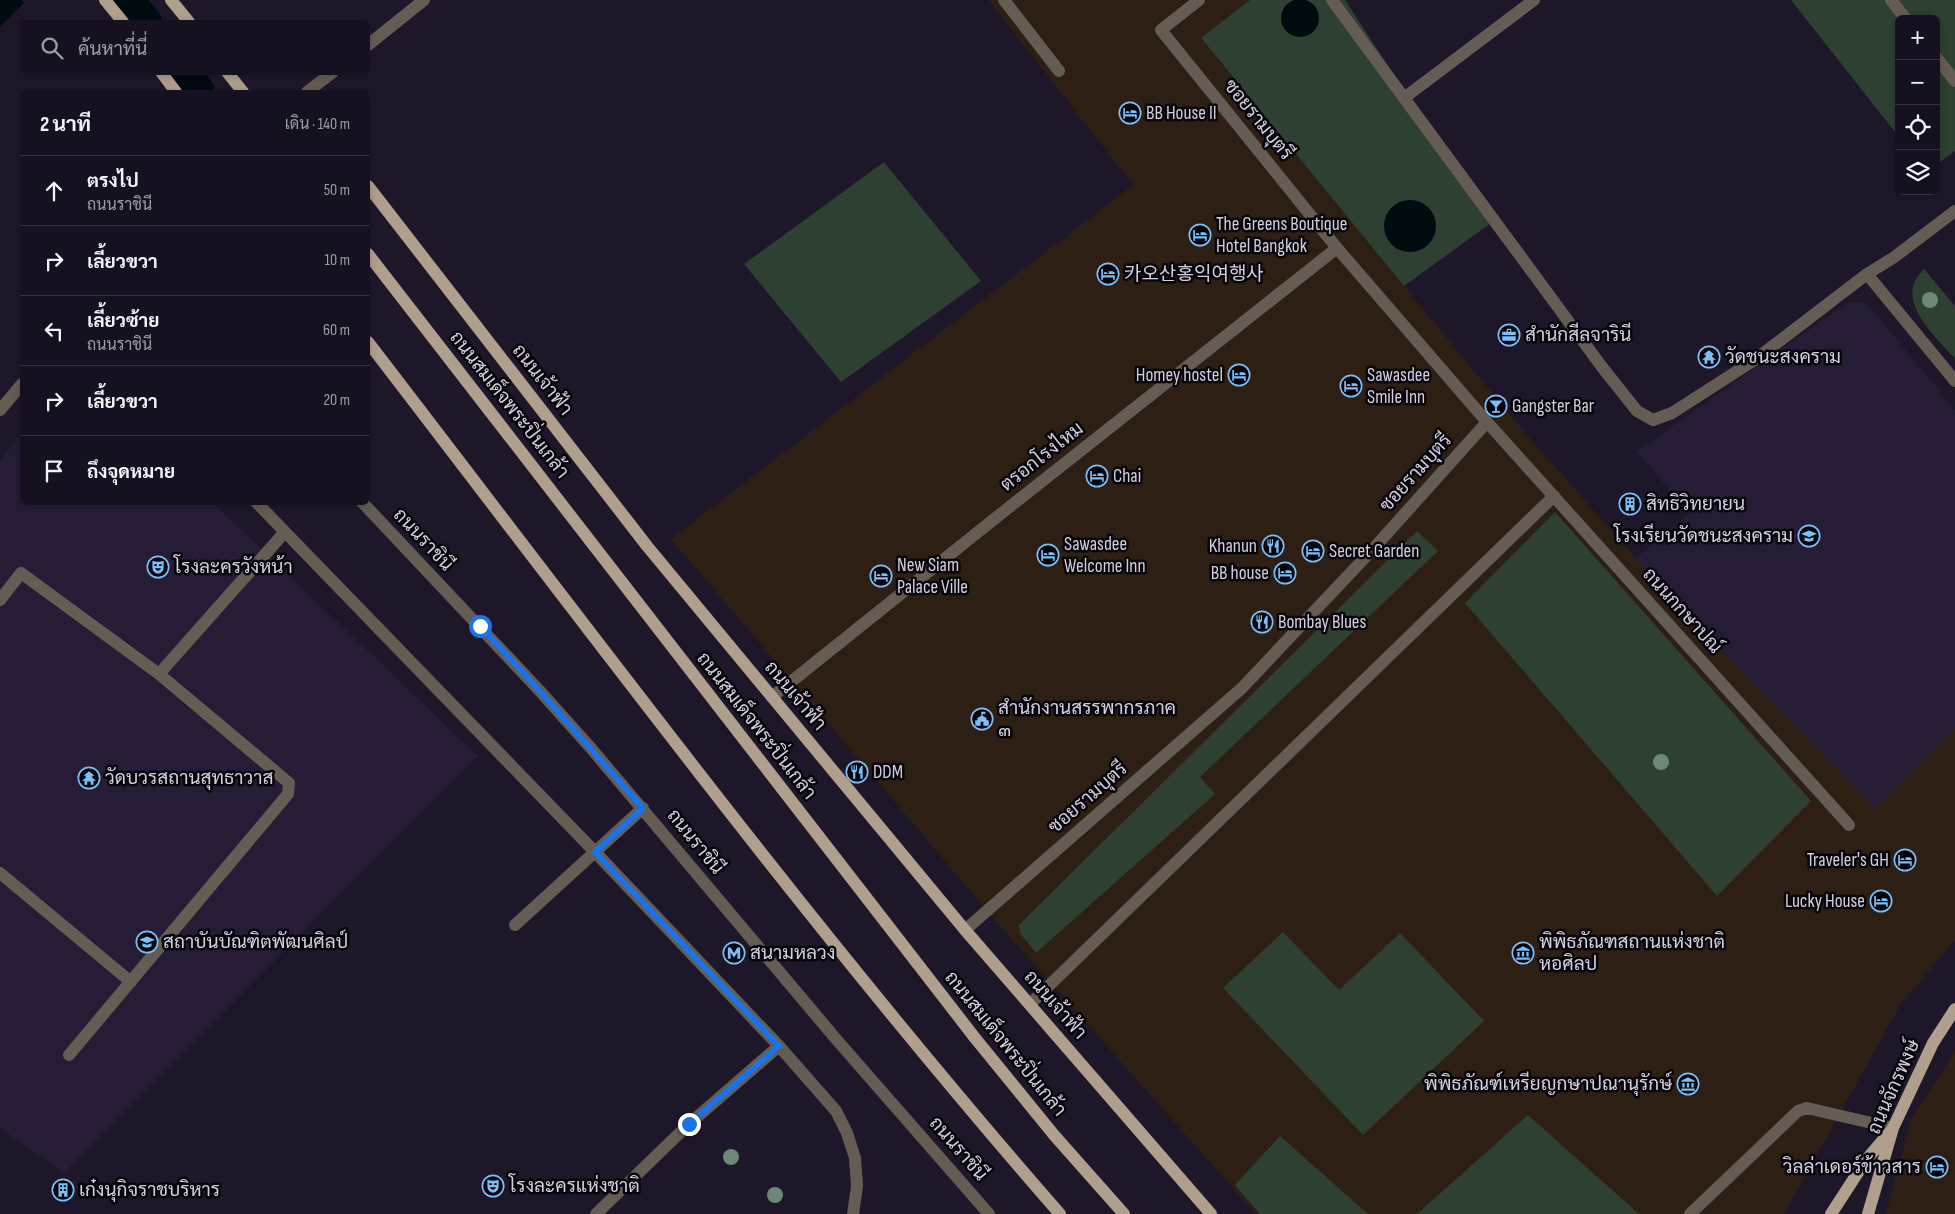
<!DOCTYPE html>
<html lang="th">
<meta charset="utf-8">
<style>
body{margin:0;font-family:"Sofia Sans Condensed","Noto Sans KR",Sarabun,sans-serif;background:#1f1a29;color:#f1f3f6}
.controls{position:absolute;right:15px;top:15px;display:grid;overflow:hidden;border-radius:8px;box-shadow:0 2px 8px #0003}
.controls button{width:45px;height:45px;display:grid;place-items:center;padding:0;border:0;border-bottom:1px solid #35313e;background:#161120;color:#f1f3f6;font:25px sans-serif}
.stop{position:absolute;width:15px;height:15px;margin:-11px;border:4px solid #1a73e8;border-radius:50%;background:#fff}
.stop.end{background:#1a73e8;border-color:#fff;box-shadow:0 1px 5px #0008}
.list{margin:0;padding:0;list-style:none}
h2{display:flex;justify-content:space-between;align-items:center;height:65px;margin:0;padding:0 20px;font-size:21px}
h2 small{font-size:16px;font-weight:400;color:#9e9da5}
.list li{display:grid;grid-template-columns:32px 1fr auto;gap:15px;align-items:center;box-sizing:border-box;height:70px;padding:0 20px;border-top:1px solid #35313e}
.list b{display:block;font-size:19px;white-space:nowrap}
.list p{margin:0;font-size:16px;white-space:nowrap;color:#9e9da5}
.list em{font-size:16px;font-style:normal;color:#9e9da5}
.icon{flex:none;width:28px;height:28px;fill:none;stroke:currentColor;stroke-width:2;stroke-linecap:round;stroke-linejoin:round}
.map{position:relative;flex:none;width:1955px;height:1214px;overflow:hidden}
.search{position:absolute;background:#161120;box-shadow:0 2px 8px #0003;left:20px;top:20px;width:350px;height:55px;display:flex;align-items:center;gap:12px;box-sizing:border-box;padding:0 18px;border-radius:8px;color:#9e9da5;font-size:19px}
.panel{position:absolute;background:#161120;box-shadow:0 2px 8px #0003;left:20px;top:90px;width:350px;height:415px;border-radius:8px}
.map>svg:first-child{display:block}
.commercial{fill:#2d1f13}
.built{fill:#261c36}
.green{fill:#2e4032}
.water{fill:#000b10}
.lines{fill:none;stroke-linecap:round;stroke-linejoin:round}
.canal{stroke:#000b10;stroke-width:34}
.minor{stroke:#655d54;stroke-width:12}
.major{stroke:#b19f8d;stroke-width:12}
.tree{fill:#6c8879}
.route{stroke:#1a73e8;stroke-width:6}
.labels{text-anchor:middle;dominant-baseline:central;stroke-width:5;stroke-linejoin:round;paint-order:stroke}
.poi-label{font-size:19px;fill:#d4cfdd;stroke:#07050c;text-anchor:start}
.street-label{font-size:19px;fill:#d4cfdd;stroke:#07050c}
</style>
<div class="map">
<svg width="1955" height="1214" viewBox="0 0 1955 1214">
<rect width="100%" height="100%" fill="#1e172a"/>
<path class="commercial" d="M989,0H1250L1201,39L1521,428L1679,607L1875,807L1955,728V941L1902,1002L1784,1214H1256L1002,928L671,539L1133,185Z
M1955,1051V1214H1886L1911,1119Z"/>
<path class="built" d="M1848,302L1867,303L1955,410V728L1875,808L1679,607L1636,558L1689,514L1637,451Z
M22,433V502L213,503L478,756L64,1173L0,1128V461Z"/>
<path class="green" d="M1250,0H1345L1491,223L1404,286L1201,38Z
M1791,0H1955V151L1936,165V19H1899V137Z
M884,162L981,281L841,382L744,264Z
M1924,269L1955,306V359C1939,340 1902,308 1915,281C1917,277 1921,272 1924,269Z
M1555,512L1811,801L1717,896L1465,603Z
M1417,531L1438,551L1200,777L1215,794L1036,953L1020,933L1019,925Z
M1283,932L1339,990L1400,933L1484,1021L1363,1135L1223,988Z
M1528,1115L1639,1214H1417Z
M1280,1136L1368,1214H1260L1235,1185Z"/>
<path class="water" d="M1281 18a19 19 0 1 1 38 0a19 19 0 1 1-38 0Z
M0,0H22L24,3L0,27Z
M1384 226a26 26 0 1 1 52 0a26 26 0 1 1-52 0Z"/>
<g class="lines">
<path class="canal" d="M126,0L145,22
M183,72L198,92"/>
<path class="minor" d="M1004,0L1059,71
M1332,0L1602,367L1637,411L1653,420L1672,413L1756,359L1867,274L1893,258L1955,211
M1891,0L1906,19
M368,45L424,0
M1936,57L1955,81
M307,92L333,72
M1404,98L1534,0
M1867,274L1955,381
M0,410L22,384
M1487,422L1849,825
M256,502L595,852L779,1046L836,1111L847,1133L855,1158L857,1186L853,1214
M362,502L538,689L590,747L836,1039L989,1214
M0,600L21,573L159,674
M772,697L993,520L1337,248
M0,873L131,982
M515,925L643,808
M965,930L1242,688L1374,548L1487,422L1337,248L1161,30L1199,0
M1030,1004L1554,496
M69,1055L288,794L289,783L159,674L284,533
M596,1214L689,1124L779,1046
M1690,1214L1798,1111L1807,1108L1893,1128"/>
<path class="major" d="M105,0L123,22
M171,0L189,22
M161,72L176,92
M227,72L243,92
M368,186L647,546L965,930L1211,1214
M368,254L975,1038L1054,1135L1124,1214
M368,342C594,636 815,934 1060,1214
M1831,1214L1866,1160L1890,1132
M1868,1214L1893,1128L1933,1043L1955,1009"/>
</g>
<g class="tree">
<circle cx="1930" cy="300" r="8"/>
<circle cx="1661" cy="762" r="8"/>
<circle cx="731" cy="1157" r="8"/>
<circle cx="775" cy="1195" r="8"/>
</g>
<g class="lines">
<path class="route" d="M480,626L538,689L643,808L595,852L779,1046L689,1124"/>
</g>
<defs>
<g id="hotel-ring" transform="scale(1.125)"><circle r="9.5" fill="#07050c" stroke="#7abff8" stroke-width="1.5"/><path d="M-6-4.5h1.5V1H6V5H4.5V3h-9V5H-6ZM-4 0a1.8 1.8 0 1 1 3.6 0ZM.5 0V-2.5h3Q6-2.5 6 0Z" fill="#7abff8"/></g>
<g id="office-ring" transform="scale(1.125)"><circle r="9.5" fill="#07050c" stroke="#7abff8" stroke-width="1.5"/><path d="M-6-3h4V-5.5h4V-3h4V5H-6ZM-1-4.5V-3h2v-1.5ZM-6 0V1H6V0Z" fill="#7abff8"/></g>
<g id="temple-ring" transform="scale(1.125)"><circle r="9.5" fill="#07050c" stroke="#7abff8" stroke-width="1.5"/><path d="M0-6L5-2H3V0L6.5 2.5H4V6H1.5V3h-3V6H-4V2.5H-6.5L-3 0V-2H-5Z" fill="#7abff8"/></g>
<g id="bar-ring" transform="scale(1.125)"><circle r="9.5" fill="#07050c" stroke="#7abff8" stroke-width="1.5"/><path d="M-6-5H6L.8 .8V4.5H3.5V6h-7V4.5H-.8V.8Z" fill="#7abff8"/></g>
<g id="building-ring" transform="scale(1.125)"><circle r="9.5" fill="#07050c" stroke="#7abff8" stroke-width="1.5"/><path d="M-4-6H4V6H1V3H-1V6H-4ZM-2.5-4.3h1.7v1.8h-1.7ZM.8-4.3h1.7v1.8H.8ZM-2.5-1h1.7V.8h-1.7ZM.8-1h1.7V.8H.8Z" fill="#7abff8"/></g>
<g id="school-ring" transform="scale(1.125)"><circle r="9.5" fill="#07050c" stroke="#7abff8" stroke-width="1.5"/><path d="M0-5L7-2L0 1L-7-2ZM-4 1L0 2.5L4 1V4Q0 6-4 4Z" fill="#7abff8"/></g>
<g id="restaurant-ring" transform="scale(1.125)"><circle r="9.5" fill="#07050c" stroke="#7abff8" stroke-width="1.5"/><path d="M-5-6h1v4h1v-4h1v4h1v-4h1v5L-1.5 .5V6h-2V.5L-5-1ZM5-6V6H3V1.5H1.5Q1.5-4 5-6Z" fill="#7abff8"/></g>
<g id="theatre-ring" transform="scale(1.125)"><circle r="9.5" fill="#07050c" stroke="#7abff8" stroke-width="1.5"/><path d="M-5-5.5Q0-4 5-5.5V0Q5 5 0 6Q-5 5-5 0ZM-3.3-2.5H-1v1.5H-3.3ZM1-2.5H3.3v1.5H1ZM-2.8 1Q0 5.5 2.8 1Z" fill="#7abff8"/></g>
<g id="civic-ring" transform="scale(1.125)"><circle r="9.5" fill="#07050c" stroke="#7abff8" stroke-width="1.5"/><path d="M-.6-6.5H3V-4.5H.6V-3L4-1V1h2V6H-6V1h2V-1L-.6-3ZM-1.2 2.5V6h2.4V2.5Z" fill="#7abff8"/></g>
<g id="university-ring" transform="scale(1.125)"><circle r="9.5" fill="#07050c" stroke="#7abff8" stroke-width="1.5"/><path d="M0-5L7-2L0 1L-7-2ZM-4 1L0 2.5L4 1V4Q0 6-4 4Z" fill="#7abff8"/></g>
<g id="metro-ring" transform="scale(1.125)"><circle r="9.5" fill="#07050c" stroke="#7abff8" stroke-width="1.5"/><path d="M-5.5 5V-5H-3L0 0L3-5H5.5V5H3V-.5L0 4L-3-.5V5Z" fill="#7abff8"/></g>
<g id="museum-ring" transform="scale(1.125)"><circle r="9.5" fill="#07050c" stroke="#7abff8" stroke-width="1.5"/><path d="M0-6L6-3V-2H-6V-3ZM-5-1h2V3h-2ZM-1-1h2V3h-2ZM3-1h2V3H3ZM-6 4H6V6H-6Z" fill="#7abff8"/></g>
</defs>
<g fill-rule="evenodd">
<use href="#hotel-ring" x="1130" y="113"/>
<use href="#hotel-ring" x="1200" y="235"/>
<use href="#hotel-ring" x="1108" y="274"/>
<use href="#office-ring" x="1509" y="335"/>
<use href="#temple-ring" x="1709" y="357"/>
<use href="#hotel-ring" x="1239" y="375"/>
<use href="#hotel-ring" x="1351" y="386"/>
<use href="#bar-ring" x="1496" y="406"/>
<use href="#hotel-ring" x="1097" y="476"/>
<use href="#building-ring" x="1630" y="504"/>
<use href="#school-ring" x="1809" y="536"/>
<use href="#restaurant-ring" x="1273" y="546"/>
<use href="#hotel-ring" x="1313" y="551"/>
<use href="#hotel-ring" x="1048" y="555"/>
<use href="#theatre-ring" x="158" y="567"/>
<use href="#hotel-ring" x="1285" y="573"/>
<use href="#hotel-ring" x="881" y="576"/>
<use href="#restaurant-ring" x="1262" y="622"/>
<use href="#civic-ring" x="982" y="719"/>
<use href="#restaurant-ring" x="857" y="772"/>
<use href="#temple-ring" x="89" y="778"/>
<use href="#hotel-ring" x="1905" y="860"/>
<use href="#hotel-ring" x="1881" y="901"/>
<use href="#university-ring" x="147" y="942"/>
<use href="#metro-ring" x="734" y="953"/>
<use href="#museum-ring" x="1523" y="953"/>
<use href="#museum-ring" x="1688" y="1084"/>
<use href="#hotel-ring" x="1937" y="1167"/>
<use href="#theatre-ring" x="493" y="1186"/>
<use href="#building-ring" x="63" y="1190"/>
</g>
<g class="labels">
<g class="poi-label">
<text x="1146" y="113">BB House II</text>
<text x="1216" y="224">The Greens Boutique<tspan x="1216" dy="22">Hotel Bangkok</tspan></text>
<text x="1124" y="274">카오산홍익여행사</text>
<text x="1525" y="335">สำนักสีลจารินี</text>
<text x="1725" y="357">วัดชนะสงคราม</text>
<text x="1223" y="375" text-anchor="end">Homey hostel</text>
<text x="1367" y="375">Sawasdee<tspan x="1367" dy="22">Smile Inn</tspan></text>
<text x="1512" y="406">Gangster Bar</text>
<text x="1113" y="476">Chai</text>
<text x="1646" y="504">สิทธิวิทยายน</text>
<text x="1793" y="536" text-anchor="end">โรงเรียนวัดชนะสงคราม</text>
<text x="1064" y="544">Sawasdee<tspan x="1064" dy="22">Welcome Inn</tspan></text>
<text x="1257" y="546" text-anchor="end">Khanun</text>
<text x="1329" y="551">Secret Garden</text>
<text x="897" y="565">New Siam<tspan x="897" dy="22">Palace Ville</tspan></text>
<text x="174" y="567">โรงละครวังหน้า</text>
<text x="1269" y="573" text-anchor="end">BB house</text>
<text x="1278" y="622">Bombay Blues</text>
<text x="998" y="708">สำนักงานสรรพากรภาค<tspan x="998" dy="22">๓</tspan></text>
<text x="873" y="772">DDM</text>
<text x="105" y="778">วัดบวรสถานสุทธาวาส</text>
<text x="1889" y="860" text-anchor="end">Traveler's GH</text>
<text x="1865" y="901" text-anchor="end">Lucky House</text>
<text x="163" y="942">สถาบันบัณฑิตพัฒนศิลป์</text>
<text x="1539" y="942">พิพิธภัณฑสถานแห่งชาติ<tspan x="1539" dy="22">หอศิลป</tspan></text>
<text x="750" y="953">สนามหลวง</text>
<text x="1672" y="1084" text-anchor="end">พิพิธภัณฑ์เหรียญกษาปณานุรักษ์</text>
<text x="1921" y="1167" text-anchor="end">วิลล่าเดอร์ข้าวสาร</text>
<text x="509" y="1186">โรงละครแห่งชาติ</text>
<text x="79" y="1190">เก๋งนุกิจราชบริหาร</text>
</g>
<g class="street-label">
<text transform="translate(1258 120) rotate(51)">ซอยรามบุตรี</text>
<text transform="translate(542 380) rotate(52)">ถนนเจ้าฟ้า</text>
<text transform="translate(509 405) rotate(52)">ถนนสมเด็จพระปิ่นเกล้า</text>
<text transform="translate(1042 457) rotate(-38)">ตรอกโรงไหม</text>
<text transform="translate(1416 473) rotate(-48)">ซอยรามบุตรี</text>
<text transform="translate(423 540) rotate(47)">ถนนราชินี</text>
<text transform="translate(1682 611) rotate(48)">ถนนกกษาปณ์</text>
<text transform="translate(795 696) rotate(50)">ถนนเจ้าฟ้า</text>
<text transform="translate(756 726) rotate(52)">ถนนสมเด็จพระปิ่นเกล้า</text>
<text transform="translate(1088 798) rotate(-41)">ซอยรามบุตรี</text>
<text transform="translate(695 842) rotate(51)">ถนนราชินี</text>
<text transform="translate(1055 1005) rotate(49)">ถนนเจ้าฟ้า</text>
<text transform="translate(1005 1044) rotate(51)">ถนนสมเด็จพระปิ่นเกล้า</text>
<text transform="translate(1894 1087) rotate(-66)">ถนนจักรพงษ์</text>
<text transform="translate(958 1149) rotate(49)">ถนนราชินี</text>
</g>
</g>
</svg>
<div class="controls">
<button>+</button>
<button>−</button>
<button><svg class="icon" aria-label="locate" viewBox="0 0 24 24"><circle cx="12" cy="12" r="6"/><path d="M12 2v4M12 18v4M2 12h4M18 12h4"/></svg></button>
<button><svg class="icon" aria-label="layers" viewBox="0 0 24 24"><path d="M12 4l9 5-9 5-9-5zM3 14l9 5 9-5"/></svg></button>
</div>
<div class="stop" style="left:480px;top:626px"></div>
<div class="stop end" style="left:689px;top:1124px"></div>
<div class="search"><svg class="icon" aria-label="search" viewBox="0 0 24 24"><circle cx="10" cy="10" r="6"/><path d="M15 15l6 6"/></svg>ค้นหาที่นี่</div>
<section class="panel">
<h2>2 นาที<small>เดิน · 140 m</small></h2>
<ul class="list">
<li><svg class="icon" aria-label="ahead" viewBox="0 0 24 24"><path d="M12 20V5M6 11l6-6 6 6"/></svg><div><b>ตรงไป</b><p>ถนนราชินี</p></div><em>50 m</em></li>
<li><svg class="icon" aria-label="right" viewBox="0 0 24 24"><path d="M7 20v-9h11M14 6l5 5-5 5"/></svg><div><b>เลี้ยวขวา</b></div><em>10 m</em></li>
<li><svg class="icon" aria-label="left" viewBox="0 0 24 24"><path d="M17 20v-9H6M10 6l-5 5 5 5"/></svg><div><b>เลี้ยวซ้าย</b><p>ถนนราชินี</p></div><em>60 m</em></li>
<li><svg class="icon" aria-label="right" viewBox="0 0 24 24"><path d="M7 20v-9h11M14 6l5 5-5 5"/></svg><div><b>เลี้ยวขวา</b></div><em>20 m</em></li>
<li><svg class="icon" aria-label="arrive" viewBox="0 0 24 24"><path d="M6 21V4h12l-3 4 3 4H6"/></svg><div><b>ถึงจุดหมาย</b></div></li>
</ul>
</section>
</div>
